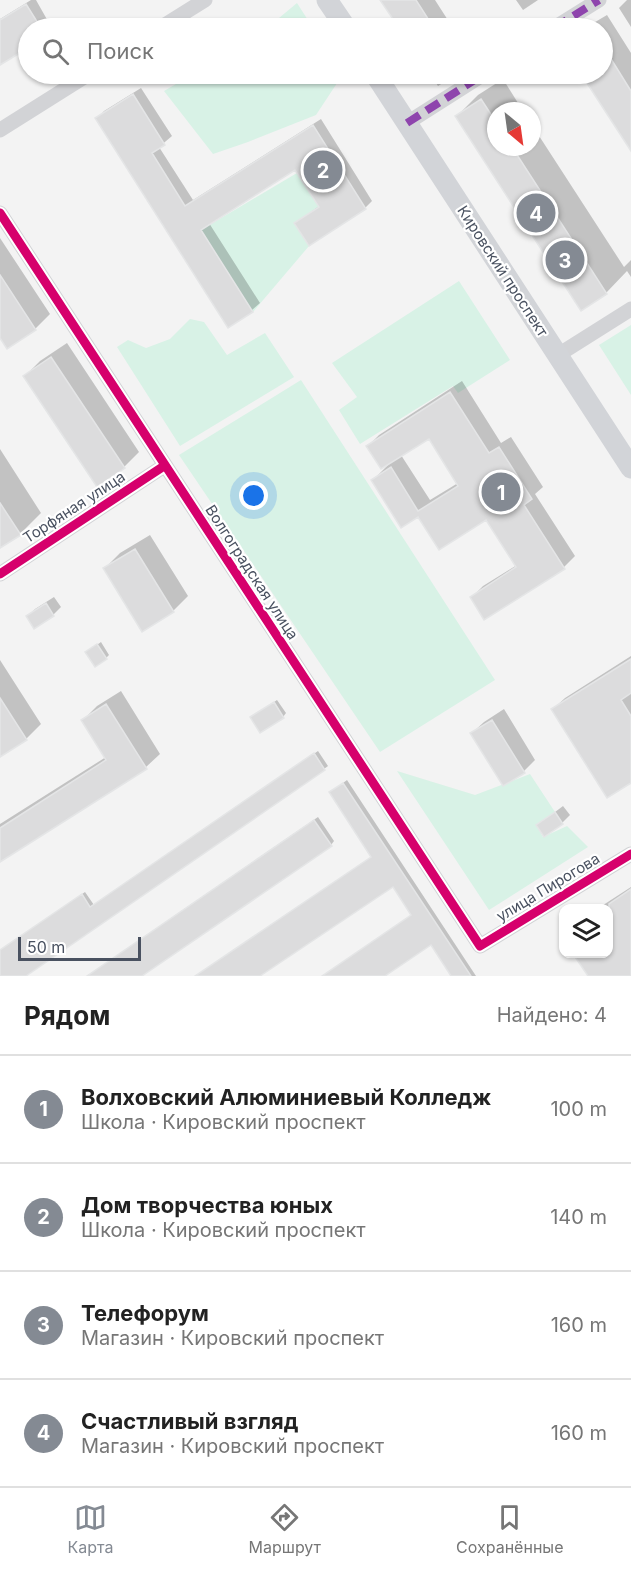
<!DOCTYPE html>
<html lang="ru">
<meta charset="utf-8">
<style>
body{margin:0;font-family:Inter,sans-serif;background:#f2f2f2;color:#222}
.controls{position:absolute;right:18px;bottom:18px;display:grid;overflow:hidden;border-radius:12px;box-shadow:0 2px 4px #0004}
.controls button{width:54px;height:54px;display:grid;place-items:center;padding:0;border:0;border-bottom:2px solid #e0e0e0;background:#fff;color:#222;font:30px sans-serif}
.compass{position:absolute;left:487px;top:102px;width:54px;height:54px;border-radius:50%;background:#fff;box-shadow:0 2px 4px #0004;rotate:151deg}
.scale{position:absolute;left:18px;bottom:15px;width:123px;box-sizing:border-box;padding-left:6px;border:3px solid #495160;border-top:0;font-size:16px;line-height:21px;white-space:nowrap;color:#495160;-webkit-text-stroke:4px #fff;paint-order:stroke}
.you{position:absolute;left:254px;top:496px;width:21px;height:21px;margin:-15px;border:4px solid #fff;border-radius:50%;background:#1a73e8;box-shadow:0 0 0 9px #1a73e833}
.badge{display:grid;place-items:center;width:39px;height:39px;border-radius:50%;background:#848a93;color:#fff;font-size:20px;font-weight:700}
.pin{position:absolute;translate:-50% -50%;border:3px solid #fff;box-shadow:0 2px 6px #0006}
.list{margin:0;padding:0;list-style:none}
h2{display:flex;justify-content:space-between;align-items:center;height:78px;margin:0;padding:0 24px;font-size:26px}
h2 small{font-size:20px;font-weight:400;color:#767676}
.list li{display:grid;grid-template-columns:39px 1fr auto;gap:18px;align-items:center;box-sizing:border-box;height:108px;padding:0 24px;border-top:2px solid #e0e0e0}
.list b{display:block;font-size:22px;white-space:nowrap}
.list p{margin:0;font-size:20px;white-space:nowrap;color:#767676}
.list em{font-size:20px;font-style:normal;color:#767676}
.icon{flex:none;width:33px;height:33px;fill:none;stroke:currentColor;stroke-width:2;stroke-linecap:round;stroke-linejoin:round}
.map{position:relative;flex:none;width:631px;height:976px;overflow:hidden}
.search{position:absolute;background:#fff;box-shadow:0 2px 4px #0004;left:18px;right:18px;top:18px;height:66px;display:flex;align-items:center;gap:15px;box-sizing:border-box;padding:0 21px;border-radius:33px;color:#767676;font-size:22px}
.sheet{height:510px;background:#fff}
nav{display:flex;justify-content:space-around;align-items:center;box-sizing:border-box;height:84px;border-top:2px solid #e0e0e0;background:#fff;font-size:16px;color:#767676}
nav a{display:grid;justify-items:center;gap:3px}
nav .on{color:#848a93}
.map>svg:first-child{display:block}
.green{fill:#d8f2e6}
.shadow{fill:#0003;fill-rule:evenodd}
.building{fill:#dcdcdd;stroke:#e4e5e6;stroke-width:1.5}
.lines{fill:none;stroke-linecap:round;stroke-linejoin:round}
.minor{stroke:#d2d3d6;stroke-width:15}
.secondary{stroke:#d2d4d8;stroke-width:21}
.quiet{stroke:#8e44ad;stroke-width:8;stroke-dasharray:15 8;stroke-linecap:butt}
.cycleway-casing{stroke:#fff;stroke-width:13}
.cycleway{stroke:#d6006c;stroke-width:9}
.labels{text-anchor:middle;dominant-baseline:central;stroke-width:4.5;stroke-linejoin:round;paint-order:stroke}
.street-label{font-size:15px;fill:#495160;stroke:#fff}
</style>
<div class="map">
<svg width="631" height="976" viewBox="0 0 631 976">
<rect width="100%" height="100%" fill="#f3f3f3"/>
<path class="green" d="M297,3L313,28H267Z
M193,74H343L316,115L248,142L213,154L164,91Z
M297,173L319,207L294,223L309,246L253,312L201,230Z
M459,281L510,360L458,393L453,386L360,444L339,410L357,397L332,363Z
M190,319L204,322L227,355L265,333L294,377L180,446L117,347L128,340L146,348L170,339Z
M631,325V395L599,345Z
M301,380L495,680L380,752L179,455Z
M397,771L475,795L530,774L555,812L536,825L543,837L567,826L588,847L489,910Z"/>
<path class="shadow" d="M31,0H36L49,23L43,28H28V47L3,62L0,57V19Z
M382,0H435L453,28H400Z
M516,0H538L523,10Z
M627,0H631V27L619,8Z
M607,15L631,53V148L583,74H602V28H585Z
M430,74H457L438,86Z
M503,79L523,111H496V147H532V125L624,267L631,260V277L627,271L606,293L457,116L478,95Z
M141,88L172,136L159,147L193,200L321,119L372,201L365,208L296,223L319,206L295,168L209,223L260,303L252,310L229,326L97,119L104,111Z
M0,238L50,314L35,329L0,335Z
M67,343L139,452L124,467L98,485L25,376L40,361Z
M462,381L501,443L511,437L543,487L535,494L575,556L564,567L471,598L483,586L517,565L486,518L418,515L373,480L389,464L368,446L379,435ZM429,437L458,483L430,500L401,455Z
M0,449L41,513L20,534L0,546Z
M150,535L188,596L173,611L105,568L120,553Z
M54,597L61,607L53,615L34,627L28,616L35,609Z
M101,642L109,655L106,658L91,649Z
M631,656V781L553,709L565,698Z
M0,660L41,724L26,739L0,756Z
M121,691L160,754L146,767L0,860V824L106,757L83,720L97,706Z
M277,700L286,713L283,717L256,714Z
M504,709L535,760L524,771L472,733L484,722Z
M318,751L328,766L324,769L24,976H0V951L85,892L94,905Z
M347,780L476,976H453L431,942L382,976H323L413,915L393,885L258,976H195L373,856L331,792Z
M563,806L570,815L562,823L538,825Z
M318,817L334,841L331,845L140,976H87Z
M631,887V976H589L575,954H608V909H597Z"/>
<path class="building" d="M380,0H416L434,28H399Z
M26,4L41,28H28V48L0,65V20Z
M603,46L631,91V151L581,74H603Z
M133,94L165,145L152,153L185,206L313,125L366,209L309,246L294,223L319,207L295,170L201,230L253,312L228,328L95,118Z
M481,99L496,122V147H512L607,294L581,311L455,116Z
M0,275L36,330L7,349L0,338Z
M51,357L125,468L97,487L23,376Z
M450,392L489,453L499,447L532,499L524,505L565,569L484,620L470,597L516,567L486,520L439,550L418,517L401,528L371,480L391,467L418,511L458,486L429,439L381,469L366,446Z
M0,503L21,535L0,548Z
M135,549L174,612L142,632L103,568Z
M46,603L54,616L34,629L26,616Z
M97,644L107,659L95,667L85,652Z
M631,659V693L621,700L631,716V783L607,798L551,709Z
M0,698L27,740L0,757Z
M274,702L284,718L260,733L250,717Z
M106,704L147,769L0,862V828L106,760L81,720Z
M492,720L525,773L503,786L470,733Z
M314,753L325,770L26,976H0V950L82,894L90,907Z
M343,783L471,976H451L431,945L385,976H322L411,915L393,887L260,976H195L371,857L329,792Z
M555,812L563,824L544,837L536,825Z
M314,820L332,846L142,976H87Z
M631,889V976H588L573,954H609V904Z"/>
<g class="lines">
<path class="minor" d="M160,28L205,0
M554,28L599,0
M407,123L484,74
M0,130L89,74
M0,213L480,946L631,854
M558,355L631,309
M0,574L164,466"/>
<path class="secondary" d="M327,0L346,28
M375,74L631,468"/>
<path class="quiet" d="M554,28L599,0
M407,123L484,74"/>
<g class="cycleway-casing">
<path id="cycleway" d="M0,213L480,946L631,854
M0,574L164,466"/>
</g>
<use href="#cycleway" class="cycleway"/>
</g>
<g class="labels">
<g class="street-label">
<text transform="translate(503 271) rotate(57)">Кировский проспект</text>
<text transform="translate(74 507) rotate(-33)">Торфяная улица</text>
<text transform="translate(252 572) rotate(57)">Волгоградская улица</text>
<text transform="translate(548 887) rotate(-31)">улица Пирогова</text>
</g>
</g>
</svg>
<div class="controls">
<button><svg class="icon" aria-label="layers" viewBox="0 0 24 24"><path d="M12 4l9 5-9 5-9-5zM3 14l9 5 9-5"/></svg></button>
</div>
<svg class="compass" viewBox="-18 -18 36 36"><path d="M0-13l5 13h-10z" fill="#e53935"/><path d="M0 13l5-13h-10z" fill="#767676"/></svg>
<div class="scale">50 m</div>
<div class="you"></div>
<div class="pin badge" style="left:501px;top:492px">1</div>
<div class="pin badge" style="left:323px;top:170px">2</div>
<div class="pin badge" style="left:565px;top:260px">3</div>
<div class="pin badge" style="left:536px;top:213px">4</div>
<div class="search"><svg class="icon" aria-label="search" viewBox="0 0 24 24"><circle cx="10" cy="10" r="6"/><path d="M15 15l6 6"/></svg>Поиск</div>
</div>
<section class="sheet">
<h2>Рядом<small>Найдено: 4</small></h2>
<ul class="list">
<li><span class="badge">1</span><div><b>Волховский Алюминиевый Колледж</b><p>Школа · Кировский проспект</p></div><em>100 m</em></li>
<li><span class="badge">2</span><div><b>Дом творчества юных</b><p>Школа · Кировский проспект</p></div><em>140 m</em></li>
<li><span class="badge">3</span><div><b>Телефорум</b><p>Магазин · Кировский проспект</p></div><em>160 m</em></li>
<li><span class="badge">4</span><div><b>Счастливый взгляд</b><p>Магазин · Кировский проспект</p></div><em>160 m</em></li>
</ul>
</section>
<nav>
<a class="on"><svg class="icon" aria-label="map" viewBox="0 0 24 24"><path d="M3 6l6-2 6 2 6-2v14l-6 2-6-2-6 2zM9 4v14M15 6v14"/></svg>Карта</a>
<a><svg class="icon" aria-label="directions" viewBox="0 0 24 24"><path d="M12 3l9 9-9 9-9-9zM9 14v-3h6M13 9l2 2-2 2"/></svg>Маршрут</a>
<a><svg class="icon" aria-label="saved" viewBox="0 0 24 24"><path d="M7 4h10v16l-5-4-5 4z"/></svg>Сохранённые</a>
</nav>
